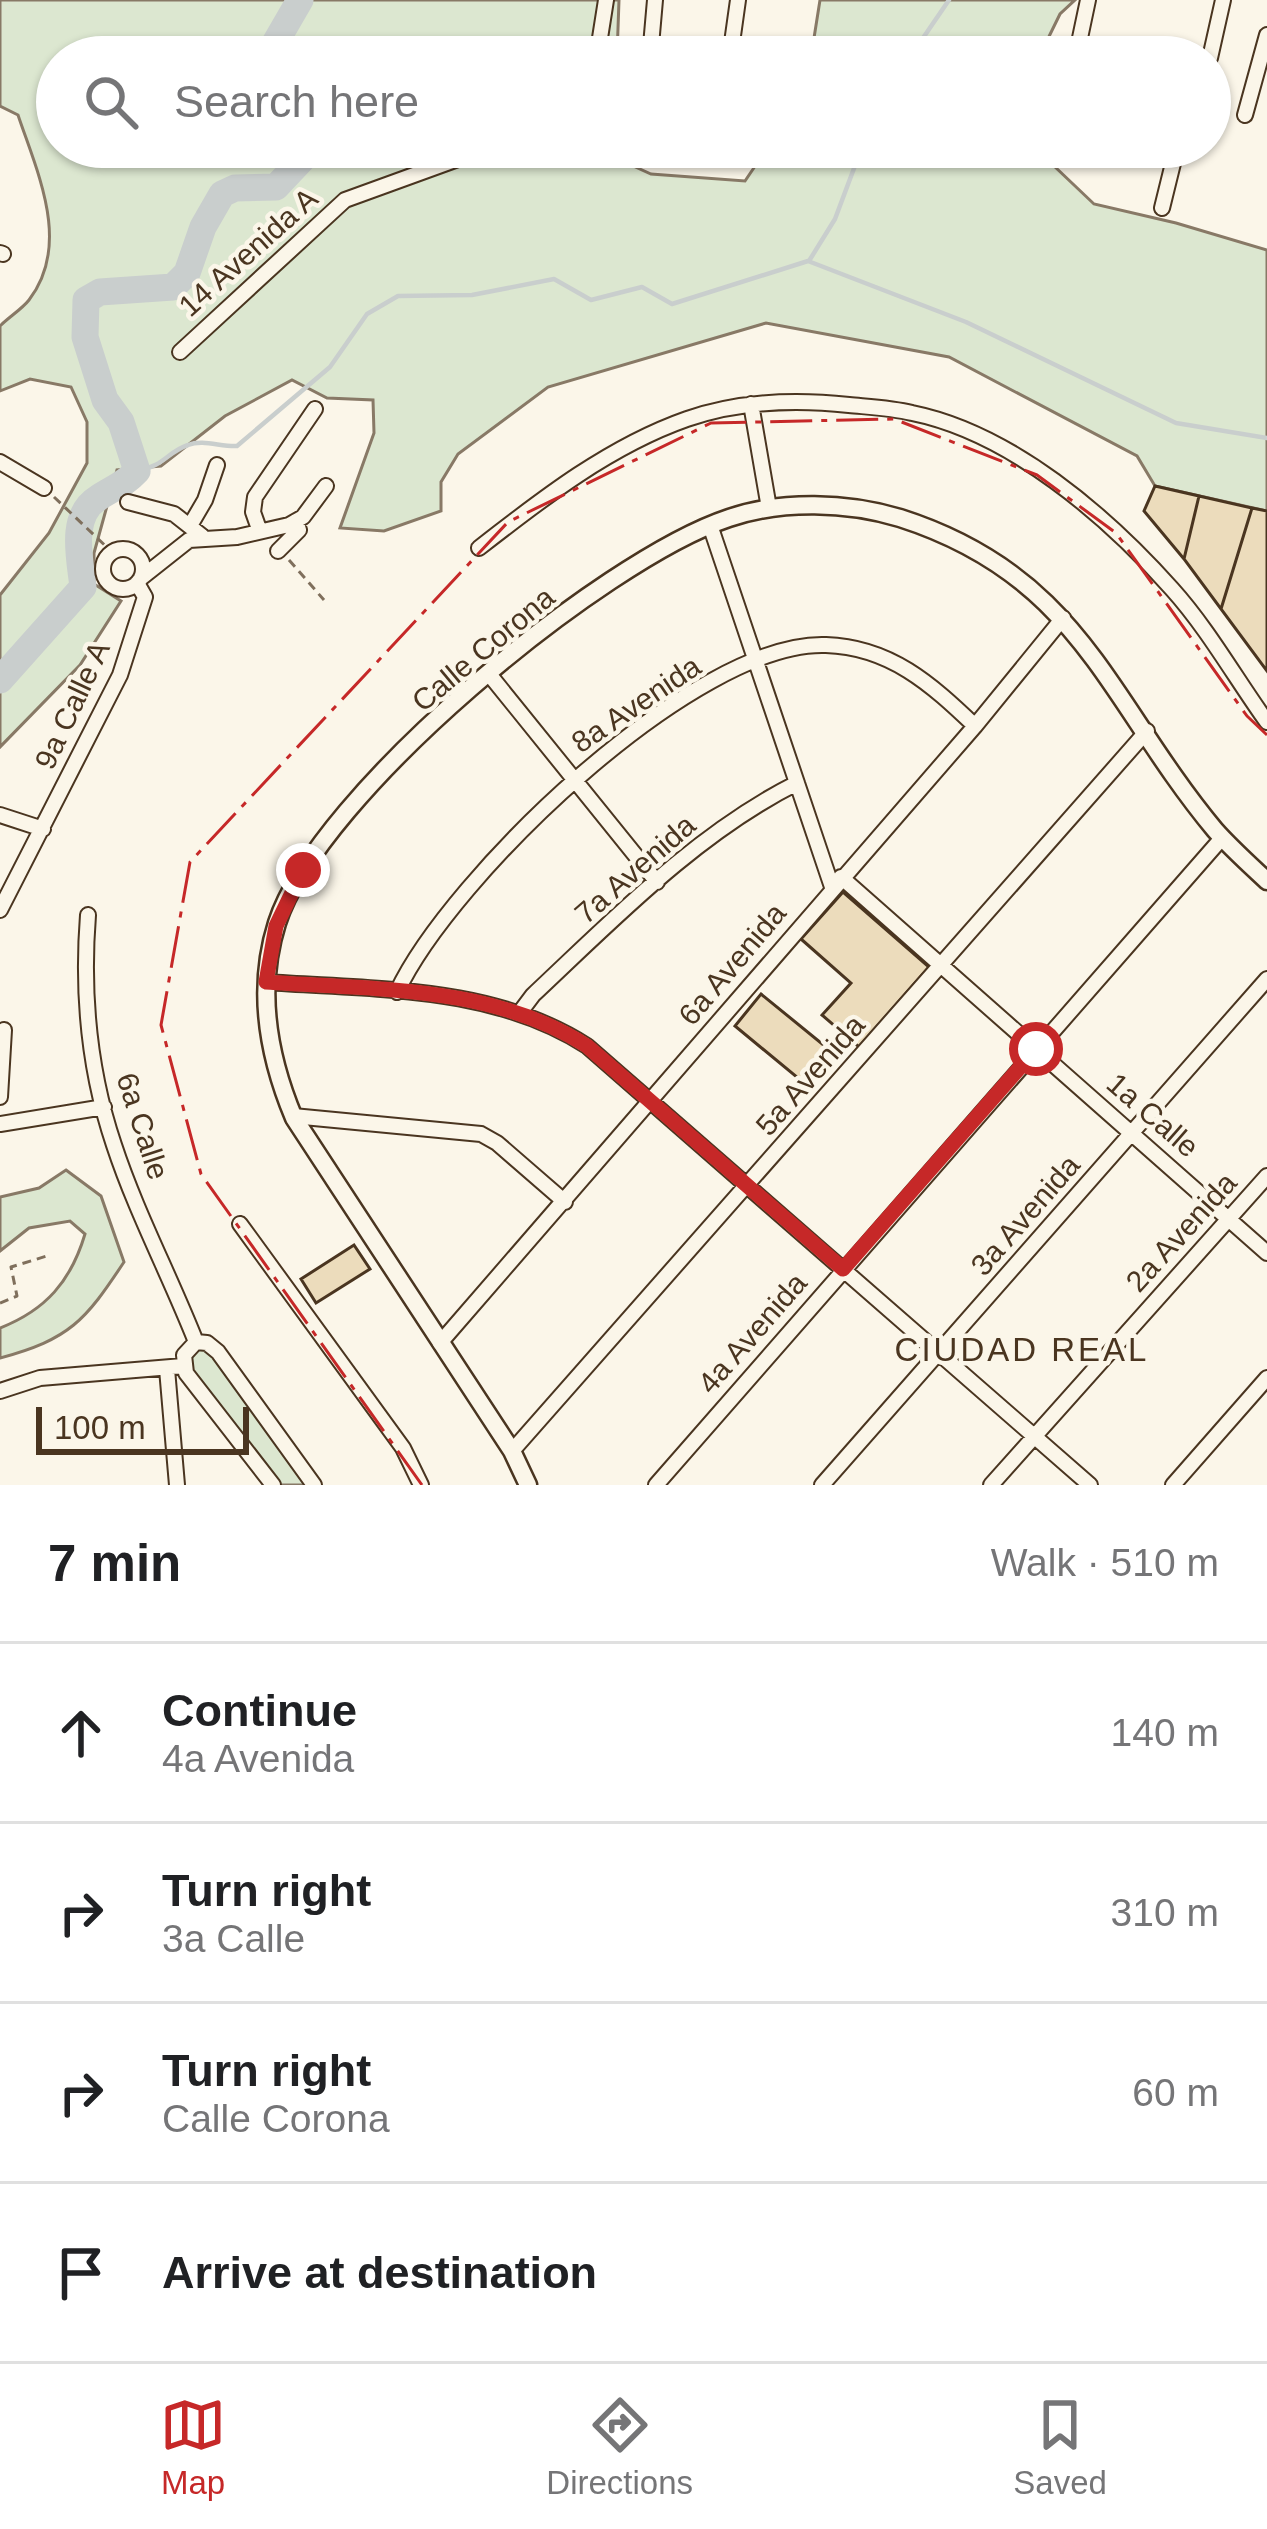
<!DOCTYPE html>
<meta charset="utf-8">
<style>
body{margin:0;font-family:Arial,sans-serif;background:#f6f6f6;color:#202124}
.scale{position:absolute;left:36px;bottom:30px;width:213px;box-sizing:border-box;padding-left:12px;border:6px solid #4a3520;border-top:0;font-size:33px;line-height:42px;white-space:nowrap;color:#4a3520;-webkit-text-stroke:9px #fbf6e9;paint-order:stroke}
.stop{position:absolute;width:36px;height:36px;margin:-27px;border:9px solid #c62828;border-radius:50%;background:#fff}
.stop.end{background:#c62828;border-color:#fff;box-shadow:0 3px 12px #0008}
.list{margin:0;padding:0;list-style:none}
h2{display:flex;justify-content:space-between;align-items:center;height:156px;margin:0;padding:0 48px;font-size:51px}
h2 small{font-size:39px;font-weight:400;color:#757577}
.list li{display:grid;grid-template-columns:78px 1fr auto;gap:36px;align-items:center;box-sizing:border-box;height:180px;padding:0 48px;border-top:3px solid #e0e0e0}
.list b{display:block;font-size:45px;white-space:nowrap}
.list p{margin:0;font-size:39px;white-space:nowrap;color:#757577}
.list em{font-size:39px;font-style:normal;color:#757577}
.icon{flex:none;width:66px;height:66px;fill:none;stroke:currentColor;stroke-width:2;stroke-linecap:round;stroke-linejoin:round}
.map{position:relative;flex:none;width:1267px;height:1485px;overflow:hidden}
.search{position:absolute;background:#fff;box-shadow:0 3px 9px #0004;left:36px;right:36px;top:36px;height:132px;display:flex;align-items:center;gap:30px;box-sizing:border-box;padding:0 42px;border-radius:66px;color:#757577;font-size:45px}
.sheet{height:876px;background:#fff}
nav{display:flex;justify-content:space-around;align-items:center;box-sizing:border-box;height:168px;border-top:3px solid #e0e0e0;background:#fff;font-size:33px;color:#757577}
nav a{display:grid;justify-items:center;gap:6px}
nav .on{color:#c62828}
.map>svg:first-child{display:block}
.green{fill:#dce7d0;stroke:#887966;stroke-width:3}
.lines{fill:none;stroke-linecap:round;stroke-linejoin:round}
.stream{stroke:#c9cecd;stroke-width:4.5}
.river{stroke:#c9cecd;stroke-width:27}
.building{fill:#ecdcbc;stroke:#4a3520;stroke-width:3}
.minor-casing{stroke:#4a3520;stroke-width:18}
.tertiary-casing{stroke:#4a3520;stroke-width:21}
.path{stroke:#7f6f5c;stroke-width:3;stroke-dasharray:9 6;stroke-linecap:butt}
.minor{stroke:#fbf6e9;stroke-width:14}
.tertiary{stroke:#fbf6e9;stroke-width:16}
.power{stroke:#c62828;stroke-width:3;stroke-dasharray:42 9 6 9;stroke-linecap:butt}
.route{stroke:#c62828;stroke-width:15}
.labels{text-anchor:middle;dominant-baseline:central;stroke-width:9;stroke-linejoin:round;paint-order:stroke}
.street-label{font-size:30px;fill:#4a3520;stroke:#fbf6e9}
.neighbourhood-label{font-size:33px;letter-spacing:3px;fill:#4a3520;stroke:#fbf6e9}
</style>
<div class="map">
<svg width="1267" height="1485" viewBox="0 0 1267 1485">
<rect width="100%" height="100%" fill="#fbf6e9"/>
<path class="green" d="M0,0H619L617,57H57V147H616L618,159L651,174L745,181L768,147H1034L1094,204L1176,223L1267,250V511L1155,486L1137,456L949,357L766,323L548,387L458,454L441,482V511L384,531L340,528L374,433L373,400L327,398L292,380L225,416L161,466L117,470L94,553V584L121,601L80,665L0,747V595L49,533L87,463V422L71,387L30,379L0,391V326C9,317 22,309 29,300C72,244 37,172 18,115L0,106Z
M820,0H1075L1060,14L1039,57H811Z
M66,1170L101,1196L124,1262C85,1321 70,1339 0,1358V1328C46,1310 71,1281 85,1234L70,1221L29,1228L0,1251V1197L39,1188Z
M199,1342L207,1343L314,1485H273L183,1366Z"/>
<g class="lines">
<path class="stream" d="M910,57L949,0
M809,261L835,219L862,147
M137,471C165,466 167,452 188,445C203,439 221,447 237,446L330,367L367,314L398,296L472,295L554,279L591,300L642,287L672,304L808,261L966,322L1176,423L1267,438"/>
<path class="river" d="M267,57L300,0
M0,680L83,587C80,559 69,516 98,498C113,488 124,485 137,471L121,422L105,400L85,337L86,300L100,292L173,287L187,273L203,227L222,194L235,188L276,187L308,153L306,147"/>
</g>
<path class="building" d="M1155,486L1199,496L1184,559L1144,511Z
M1199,496L1252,508L1221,609L1184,559Z
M1252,508L1267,511V671L1221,609Z
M843,892L929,967L859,1047L822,1015L851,983L801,939Z
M761,994L837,1056L810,1088L735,1026Z
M354,1245L370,1269L316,1303L301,1279Z"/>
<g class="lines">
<g class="minor-casing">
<path id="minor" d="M597,57L606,0
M650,57L655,0
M730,57L738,0
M1076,57L1088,0
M1210,58L1223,0
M1245,115L1267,35
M1162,208L1177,147
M0,253L3,254
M180,352L345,200L491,147
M751,404L769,508
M0,462L44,488
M128,502L174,514L202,536
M191,524L205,500L217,465
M710,525L832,887
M259,529L253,512L255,497L315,409
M479,548C543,498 610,446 687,419C739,401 795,399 849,405C870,407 892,408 912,413C1011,433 1107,516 1172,589C1208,629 1236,679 1267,722
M103 569a20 20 0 1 1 40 0a20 20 0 1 1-40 0Z
M278,551L299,530L296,521
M141,578L189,540L237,537L289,525L303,517L326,486
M489,674L657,882
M0,815L43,829
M841,877L1267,1253
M0,910L120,675L145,597L137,583
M88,915C82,992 89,1071 114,1145C136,1212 170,1276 196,1342
M266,982C376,990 492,985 587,1046L1090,1485
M397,992C450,878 695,640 826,645C890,647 931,684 975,726
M521,1011L533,995C614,919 697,833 797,783
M0,1097L4,1030
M293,1116L481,1134L497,1143L565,1202
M0,1124L104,1107
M240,1224L403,1448L421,1485
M196,1342L207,1343L218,1352L314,1485
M196,1342L184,1355L186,1373L273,1485
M440,1343L975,726L1063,618
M167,1369L177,1485
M0,1391L40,1378L183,1366
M512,1451L1147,731
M656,1485L1222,838
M822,1485L1267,979
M991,1485L1267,1176
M1173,1485L1267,1378"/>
</g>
<g class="tertiary-casing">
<path id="tertiary" d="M528,1485L512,1451L294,1118C268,1056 256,989 277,923C318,794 602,560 729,518C782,500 847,502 900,518C1081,576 1107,700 1215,830C1231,848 1250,865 1267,881"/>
</g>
<path class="path" d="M54,497L113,553
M289,560L324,600
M0,1303L17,1296L11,1267L50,1255"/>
<use href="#minor" class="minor"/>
<use href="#tertiary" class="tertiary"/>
<path class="power" d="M422,1485L201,1174L161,1025L190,862L508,522L711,423L894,419L1037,475L1116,533L1247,716L1267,735"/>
</g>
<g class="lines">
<path class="route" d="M303,870L276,926L266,982C376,990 492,985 587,1046L843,1269L1036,1049"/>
</g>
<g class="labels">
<g class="street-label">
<text transform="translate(248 252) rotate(-42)">14 Avenida A</text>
<text transform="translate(483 649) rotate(-40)">Calle Corona</text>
<text transform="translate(636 704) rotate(-34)">8a Avenida</text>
<text transform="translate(72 705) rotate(-65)">9a Calle A</text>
<text transform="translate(635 869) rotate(-41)">7a Avenida</text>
<text transform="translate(732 964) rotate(-50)">6a Avenida</text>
<text transform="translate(810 1075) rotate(-49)">5a Avenida</text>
<text transform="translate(1153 1115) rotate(41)">1a Calle</text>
<text transform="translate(143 1126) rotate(72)">6a Calle</text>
<text transform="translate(1025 1215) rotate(-49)">3a Avenida</text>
<text transform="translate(1181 1232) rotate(-48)">2a Avenida</text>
<text transform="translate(752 1333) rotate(-49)">4a Avenida</text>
</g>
<g class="neighbourhood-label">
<text x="1022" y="1349">CIUDAD REAL</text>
</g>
</g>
</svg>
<div class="scale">100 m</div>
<div class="stop" style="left:1036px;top:1049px"></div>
<div class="stop end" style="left:303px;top:870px"></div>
<div class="search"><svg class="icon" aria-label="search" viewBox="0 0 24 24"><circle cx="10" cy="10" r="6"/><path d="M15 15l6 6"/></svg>Search here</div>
</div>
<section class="sheet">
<h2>7 min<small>Walk · 510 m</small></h2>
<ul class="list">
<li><svg class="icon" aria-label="ahead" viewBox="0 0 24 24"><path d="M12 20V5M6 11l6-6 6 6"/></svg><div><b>Continue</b><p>4a Avenida</p></div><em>140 m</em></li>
<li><svg class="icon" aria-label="right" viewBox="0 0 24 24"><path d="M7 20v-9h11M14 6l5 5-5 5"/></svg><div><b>Turn right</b><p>3a Calle</p></div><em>310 m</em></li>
<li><svg class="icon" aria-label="right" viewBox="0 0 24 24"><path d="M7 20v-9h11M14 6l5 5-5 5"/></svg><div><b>Turn right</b><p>Calle Corona</p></div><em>60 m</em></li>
<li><svg class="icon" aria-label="arrive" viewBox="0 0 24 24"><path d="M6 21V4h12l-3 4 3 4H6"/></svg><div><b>Arrive at destination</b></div></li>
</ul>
</section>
<nav>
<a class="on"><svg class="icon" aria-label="map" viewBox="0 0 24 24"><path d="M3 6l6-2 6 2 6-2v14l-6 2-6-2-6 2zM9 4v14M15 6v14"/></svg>Map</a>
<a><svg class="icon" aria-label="directions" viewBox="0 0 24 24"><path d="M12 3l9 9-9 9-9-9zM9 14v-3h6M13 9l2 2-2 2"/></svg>Directions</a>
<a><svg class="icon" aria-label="saved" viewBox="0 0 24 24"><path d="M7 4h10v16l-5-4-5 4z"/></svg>Saved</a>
</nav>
